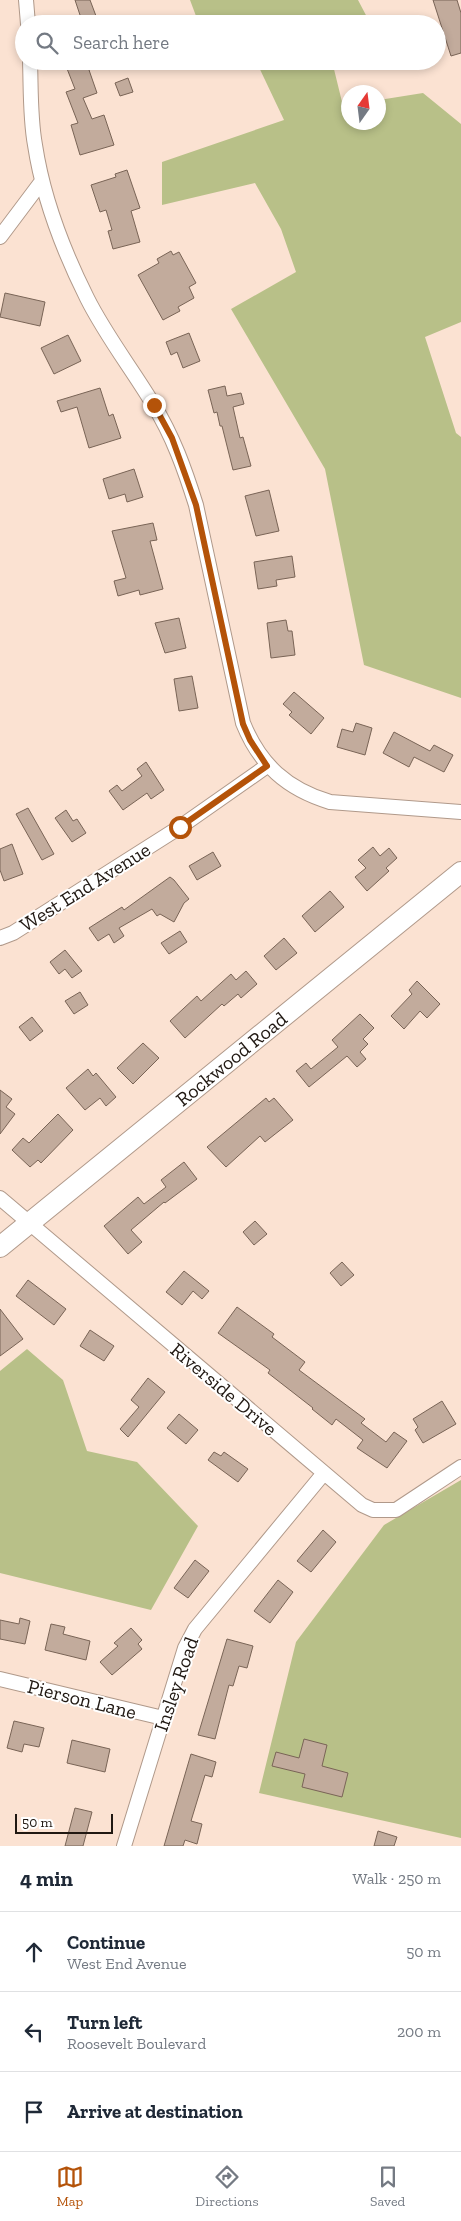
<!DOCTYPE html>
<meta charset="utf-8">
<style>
body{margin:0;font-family:"Zilla Slab",serif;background:#f6f6f7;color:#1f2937}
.compass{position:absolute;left:341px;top:85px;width:45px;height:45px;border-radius:50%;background:#fff;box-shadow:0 2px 8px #0003;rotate:14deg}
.scale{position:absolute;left:15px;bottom:12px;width:98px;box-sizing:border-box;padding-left:5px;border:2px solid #201812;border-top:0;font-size:14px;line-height:18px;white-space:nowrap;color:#201812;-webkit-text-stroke:4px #fff;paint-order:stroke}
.stop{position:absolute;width:15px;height:15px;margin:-11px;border:4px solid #b45309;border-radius:50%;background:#fff}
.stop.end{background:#b45309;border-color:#fff;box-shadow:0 1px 5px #0008}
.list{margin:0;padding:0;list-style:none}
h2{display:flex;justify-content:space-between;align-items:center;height:65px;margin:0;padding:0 20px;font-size:21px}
h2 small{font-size:16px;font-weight:400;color:#747a83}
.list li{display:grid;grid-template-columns:32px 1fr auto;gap:15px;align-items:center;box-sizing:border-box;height:80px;padding:0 20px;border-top:1px solid #e0e1e3}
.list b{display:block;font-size:19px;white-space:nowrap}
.list p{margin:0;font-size:16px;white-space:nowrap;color:#747a83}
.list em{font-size:16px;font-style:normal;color:#747a83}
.icon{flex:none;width:28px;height:28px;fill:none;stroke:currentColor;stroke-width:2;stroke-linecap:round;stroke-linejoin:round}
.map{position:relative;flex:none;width:461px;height:1846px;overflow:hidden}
.search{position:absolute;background:#fff;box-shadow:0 2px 8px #0003;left:15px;right:15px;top:15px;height:55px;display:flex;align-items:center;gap:12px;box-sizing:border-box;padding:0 18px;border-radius:28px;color:#747a83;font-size:19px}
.sheet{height:305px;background:#fff}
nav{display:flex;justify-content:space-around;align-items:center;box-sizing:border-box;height:70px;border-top:1px solid #e0e1e3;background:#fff;font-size:14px;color:#747a83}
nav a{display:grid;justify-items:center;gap:2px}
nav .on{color:#b45309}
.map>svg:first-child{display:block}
.green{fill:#b8c088}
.building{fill:#c2ab9c;stroke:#796456}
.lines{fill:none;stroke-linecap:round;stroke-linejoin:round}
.street-casing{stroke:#b0998a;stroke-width:16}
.secondary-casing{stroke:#b0998a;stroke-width:22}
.street{stroke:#fff;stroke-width:14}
.secondary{stroke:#fff;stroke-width:20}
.route{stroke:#b45309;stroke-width:6}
.labels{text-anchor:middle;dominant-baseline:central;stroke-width:4;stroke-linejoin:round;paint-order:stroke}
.street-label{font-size:20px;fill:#201812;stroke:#fff}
</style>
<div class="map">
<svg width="461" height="1846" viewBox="0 0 461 1846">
<rect width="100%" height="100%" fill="#fbe2d2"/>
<path class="green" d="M190,0H358L368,19L363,24H199Z
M256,61H332L343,106L348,105V122H378L379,100L423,93L461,124V322L425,337L456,433L461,437V698L364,665L325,469L231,309L296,272L281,229L255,183L162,205V162L284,120Z
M27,1349L63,1380L87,1451L137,1462L198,1526L151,1610L0,1573V1371Z
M461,1480V1838L259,1793L296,1642L384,1525Z"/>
<path class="building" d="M75,0H90L99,24H83Z
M433,0H457L461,13V53L451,56Z
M64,61H110L89,70L97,93L83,98L92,119L104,115L114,145L80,155L71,125L78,123L66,92L75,89Z
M128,78L133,92L120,96L115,83Z
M127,170L140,208L131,211L140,242L113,249L108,231L112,230L106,210L100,212L91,185L116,177L115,174Z
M171,251L173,255L179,252L196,283L189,287L194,298L178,307L180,311L163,320L138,275L159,263L157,259Z
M5,293L45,302L40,326L0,317Z
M189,333L200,361L183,368L177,352L171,355L166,342Z
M68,335L81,361L54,374L41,348Z
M225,386L227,396L241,393L244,404L233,407L240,438L243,437L251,466L233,470L222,426H220L217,412L214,413L208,390Z
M100,388L109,416L113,414L121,438L89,448L77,407L61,412L57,401Z
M134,469L143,497L127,502L125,494L109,499L103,479Z
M269,490L279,531L256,536L245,496Z
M153,523L157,540L150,541L163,589L140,595L139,590L118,596L114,581L126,578L112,531Z
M292,556L295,577L276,580L277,586L258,589L254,562Z
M179,618L186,648L165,653L155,623Z
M286,620L288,631H292L295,655L271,658L267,623Z
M192,676L198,708L179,711L174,679Z
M294,692L324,718L311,734L289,715L292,712L283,704Z
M356,723L372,728L365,755L337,747L342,729L353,732Z
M394,732L430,751L434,745L453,755L444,772L414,757L409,767L383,753Z
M146,762L164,790L151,799L147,793L123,810L109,791L117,785L122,791L142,776L137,769Z
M28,808L54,854L42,860L16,814Z
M66,810L73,821L77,819L86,833L72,842L55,818Z
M12,844L23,874L4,881L0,870V849Z
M373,847L380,856L389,848L397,858L386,868L389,871L367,891L355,877L366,868L358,860Z
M213,852L221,866L197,880L189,866Z
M170,877L174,880L189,899L184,903L174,922L160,914L157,916L152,909L119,928L124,936L114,943L109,934L98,941L89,928L122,907L124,910Z
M330,891L344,907L315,932L302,916Z
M180,931L187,942L169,954L161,943Z
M284,938L297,953L276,970L264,956Z
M65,950L82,971L72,978L65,969L59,974L50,962Z
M246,971L257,984L241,998L238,994L224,1006L222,1004L185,1038L170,1021L197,996L201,1001L231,974L236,980Z
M417,981L440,1004L427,1018L420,1011L404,1029L391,1016L412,994L409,990Z
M80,992L88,1005L74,1014L65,1001Z
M360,1014L374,1028L363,1039L368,1044L360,1052L366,1059L357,1067L347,1056L309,1087L296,1071L306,1063L311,1069L338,1047L332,1040Z
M32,1017L43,1031L30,1041L19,1027Z
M143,1043L159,1058L133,1084L117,1068Z
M88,1069L93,1076L96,1073L116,1097L106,1106L100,1098L85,1110L66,1088Z
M0,1090L12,1099L6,1107L15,1114L0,1134Z
M266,1098L269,1102L274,1098L293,1120L265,1142L260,1136L226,1167L207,1147Z
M58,1114L73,1130L41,1163L38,1160L30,1167L12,1150L23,1138L29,1143Z
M184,1162L197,1179L165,1203L164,1202L131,1230L142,1242L128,1254L104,1226L138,1197L144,1204L166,1187L161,1180Z
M255,1221L267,1234L254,1245L243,1232Z
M342,1262L354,1275L341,1286L330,1273Z
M184,1271L209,1291L202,1299L193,1291L182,1305L166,1292Z
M28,1280L66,1309L54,1325L16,1296Z
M237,1307L274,1334L272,1337L305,1362L299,1370L365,1419L361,1423L386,1442L394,1432L407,1441L387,1468L357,1448L363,1440L336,1419L332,1425L312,1409L313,1408L268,1373L270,1370L218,1333Z
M0,1309L23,1339L0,1356Z
M90,1330L114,1346L104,1361L80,1346Z
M148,1378L165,1392L128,1437L120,1429L139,1407L131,1400Z
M442,1401L456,1424L423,1443L415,1430L418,1427L413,1419Z
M179,1414L198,1430L186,1444L167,1428Z
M214,1452L221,1456L224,1452L248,1469L238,1482L208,1460Z
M323,1530L336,1542L311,1572L297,1561Z
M195,1560L209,1571L188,1598L174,1588Z
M278,1580L293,1592L270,1623L254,1611Z
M20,1618L30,1621L25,1644L0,1639V1620L19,1624Z
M51,1624L65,1627L63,1634L90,1641L86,1660L45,1650Z
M131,1628L142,1640L138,1644L142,1649L112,1675L100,1662L118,1646L114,1643Z
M227,1639L253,1646L247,1668L239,1666L233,1686L229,1685L215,1739L198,1735Z
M14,1721L44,1728L39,1747L24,1744L22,1752L7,1748Z
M304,1739L327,1745L322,1766L348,1773L342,1797L302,1787L305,1774L272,1766L276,1752L299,1758Z
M72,1740L110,1749L105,1772L67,1763Z
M191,1754L216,1762L212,1777L205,1775L191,1821L202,1824L197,1844L185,1840L183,1846H164Z
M75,1808L92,1812L83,1846H65Z
M378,1831L397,1837L394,1846H374Z"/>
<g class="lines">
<g class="street-casing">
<path id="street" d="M26,0L28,24
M30,61C31,89 30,118 35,145C43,198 63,250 87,298C106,336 132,369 153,404C173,436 185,470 196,505L243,723C260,765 287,789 330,802L461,812
M0,237L42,181
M0,938L13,933L180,827L267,766
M0,1198L362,1505L373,1510H396L461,1467
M0,1679L163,1718
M124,1846L185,1648L195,1629L324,1473"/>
</g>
<g class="secondary-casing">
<g id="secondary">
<path id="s1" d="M0,1247L461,872"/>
</g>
</g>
<use href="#street" class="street"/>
<use href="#secondary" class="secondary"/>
</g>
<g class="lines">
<path class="route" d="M154,405L172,438L196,505L243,724L250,740L267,766L180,827"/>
</g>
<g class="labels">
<g class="street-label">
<text transform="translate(85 887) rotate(-32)">West End Avenue</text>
<text stroke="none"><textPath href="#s1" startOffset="298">Rockwood Road</textPath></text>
<text transform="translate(224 1389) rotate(40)">Riverside Drive</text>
<text transform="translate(176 1684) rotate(-71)">Insley Road</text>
<text transform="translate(82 1699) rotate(14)">Pierson Lane</text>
</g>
</g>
</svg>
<svg class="compass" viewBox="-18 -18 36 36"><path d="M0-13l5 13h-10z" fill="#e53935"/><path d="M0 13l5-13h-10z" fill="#747a83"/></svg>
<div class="scale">50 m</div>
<div class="stop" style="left:180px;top:827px"></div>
<div class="stop end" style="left:154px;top:405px"></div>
<div class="search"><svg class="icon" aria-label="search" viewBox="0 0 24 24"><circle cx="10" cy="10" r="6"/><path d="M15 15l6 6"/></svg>Search here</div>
</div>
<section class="sheet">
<h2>4 min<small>Walk · 250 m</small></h2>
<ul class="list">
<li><svg class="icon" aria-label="ahead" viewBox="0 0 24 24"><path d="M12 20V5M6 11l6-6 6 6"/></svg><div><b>Continue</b><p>West End Avenue</p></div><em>50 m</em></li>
<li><svg class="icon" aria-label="left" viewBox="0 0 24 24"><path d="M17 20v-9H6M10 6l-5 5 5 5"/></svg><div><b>Turn left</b><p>Roosevelt Boulevard</p></div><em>200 m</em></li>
<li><svg class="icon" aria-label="arrive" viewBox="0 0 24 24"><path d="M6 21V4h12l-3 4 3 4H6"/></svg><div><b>Arrive at destination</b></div></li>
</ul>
</section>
<nav>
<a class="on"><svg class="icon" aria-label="map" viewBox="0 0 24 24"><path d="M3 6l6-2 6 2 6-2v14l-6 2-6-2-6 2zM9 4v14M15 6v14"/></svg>Map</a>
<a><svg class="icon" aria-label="directions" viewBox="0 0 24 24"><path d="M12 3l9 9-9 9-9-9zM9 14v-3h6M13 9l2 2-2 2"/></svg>Directions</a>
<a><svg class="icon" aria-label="saved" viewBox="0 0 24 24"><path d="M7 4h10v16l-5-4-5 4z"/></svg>Saved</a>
</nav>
